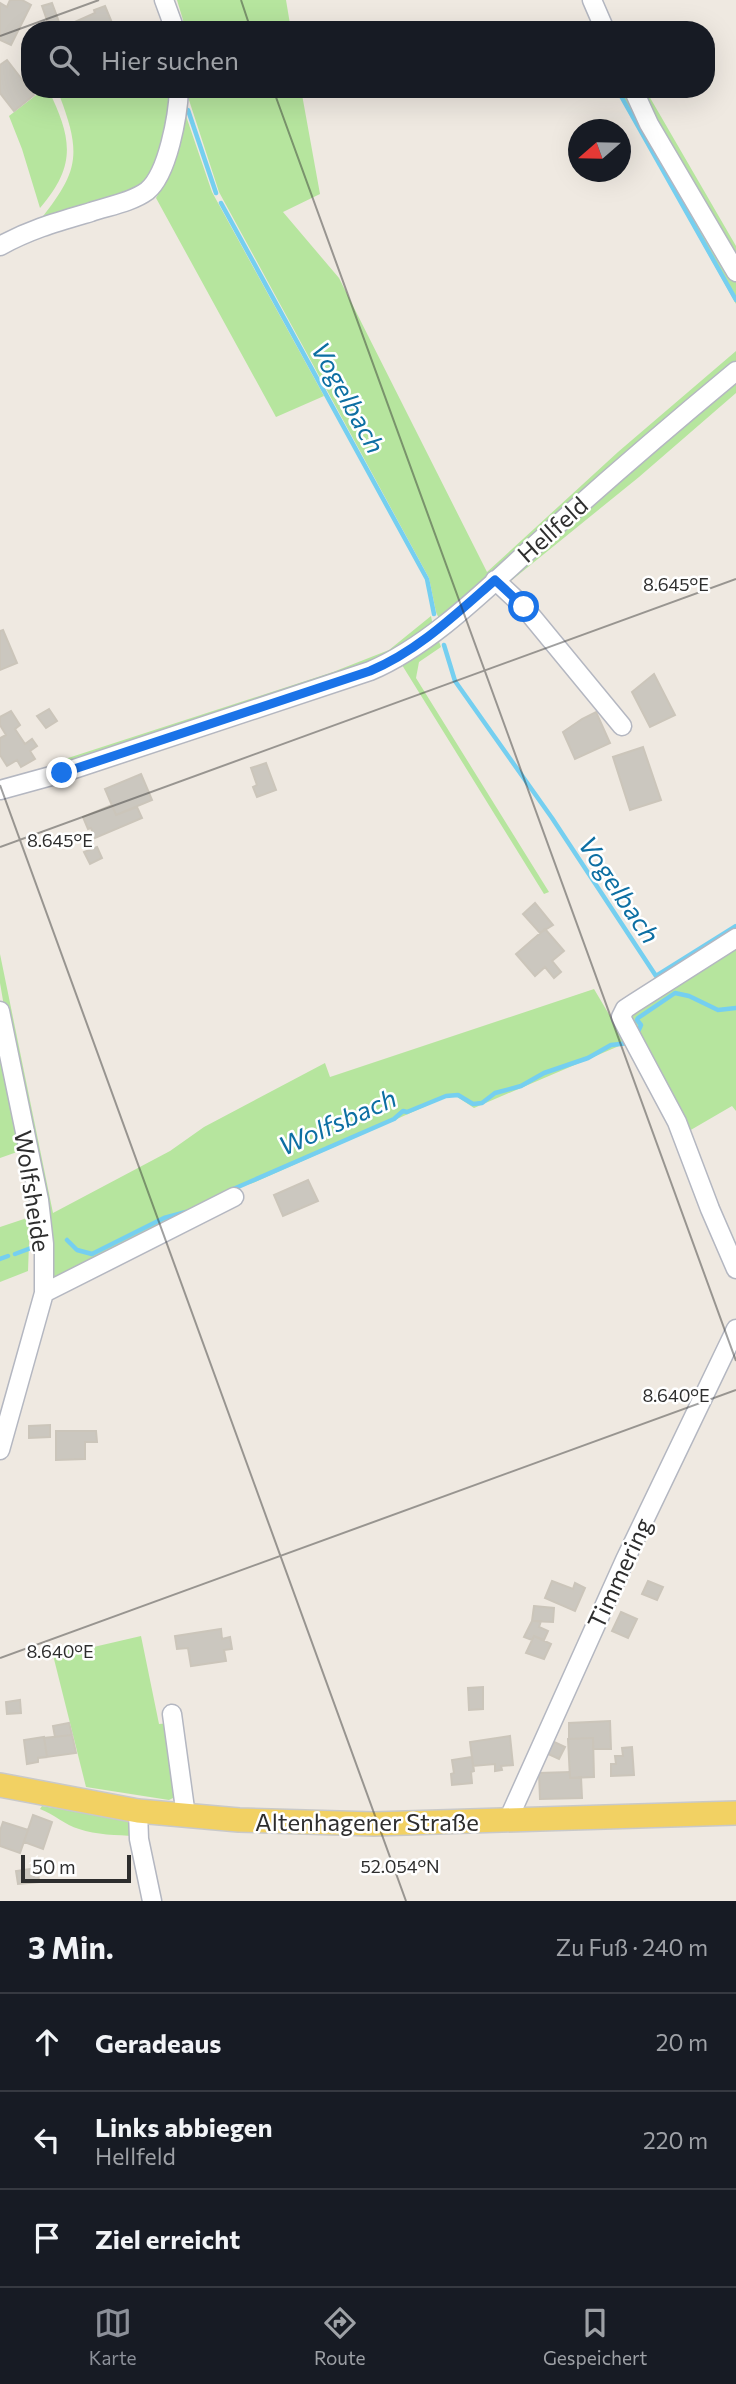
<!DOCTYPE html>
<html lang="de">
<meta charset="utf-8">
<style>
body{margin:0;font-family:Commissioner,sans-serif;background:#20242c;color:#f1f3f6}
.compass{position:absolute;left:568px;top:119px;width:63px;height:63px;border-radius:50%;background:#171b24;box-shadow:0 7px 28px #0002;rotate:250deg}
.scale{position:absolute;left:21px;bottom:18px;width:110px;box-sizing:border-box;padding-left:7px;border:4px solid #2e2e2e;border-top:0;font-size:19px;line-height:24px;white-space:nowrap;color:#2e2e2e;-webkit-text-stroke:5px #fff;paint-order:stroke}
.stop{position:absolute;width:21px;height:21px;margin:-16px;border:5px solid #1a73e8;border-radius:50%;background:#fff}
.stop.end{background:#1a73e8;border-color:#fff;box-shadow:0 2px 7px #0008}
.list{margin:0;padding:0;list-style:none}
h2{display:flex;justify-content:space-between;align-items:center;height:91px;margin:0;padding:0 28px;font-size:30px}
h2 small{font-size:23px;font-weight:400;color:#9ea1a6}
.list li{display:grid;grid-template-columns:46px 1fr auto;gap:21px;align-items:center;box-sizing:border-box;height:98px;padding:0 28px;border-top:2px solid #363941}
.list b{display:block;font-size:26px;white-space:nowrap}
.list p{margin:0;font-size:23px;white-space:nowrap;color:#9ea1a6}
.list em{font-size:23px;font-style:normal;color:#9ea1a6}
.icon{flex:none;width:38px;height:38px;fill:none;stroke:currentColor;stroke-width:2;stroke-linecap:round;stroke-linejoin:round}
.map{position:relative;flex:none;width:736px;height:1901px;overflow:hidden}
.search{position:absolute;background:#171b24;box-shadow:0 7px 28px #0002;left:21px;right:21px;top:21px;height:77px;display:flex;align-items:center;gap:18px;box-sizing:border-box;padding:0 24px;border-radius:28px;color:#9ea1a6;font-size:26px}
.sheet{height:385px;background:#171b24}
nav{display:flex;justify-content:space-around;align-items:center;box-sizing:border-box;height:98px;border-top:2px solid #363941;background:#171b24;font-size:19px;color:#9ea1a6}
nav a{display:grid;justify-items:center;gap:4px}
nav .on{color:#8c9099}
.map>svg:first-child{display:block}
.green{fill:#b6e59e}
.lines{fill:none;stroke-linecap:round;stroke-linejoin:round}
.stream{stroke:#75cff0;stroke-width:4.5}
.building{fill:#cbc7bf;stroke:#cbc5ba;stroke-width:2}
.minor-casing{stroke:#b4b7c1;stroke-width:21}
.major-casing{stroke:#c9c9c9;stroke-width:26}
.minor{stroke:#fff;stroke-width:18}
.major{stroke:#f2d163;stroke-width:23}
.route{stroke:#1a73e8;stroke-width:9}
.ticks{fill:none;stroke:#2e2e2e;stroke-width:2;stroke-opacity:0.45}
.labels{text-anchor:middle;dominant-baseline:central;stroke-width:5;stroke-linejoin:round;paint-order:stroke}
.street-label{font-size:24px;fill:#2e2e2e;stroke:#fff}
.water-label{font-size:26px;font-style:italic;fill:#0d6fa3;stroke:#fff}
.ticks-label{font-size:18px;text-anchor:middle;fill:#2e2e2e;stroke:#fff;stroke-width:5;stroke-linejoin:round;paint-order:stroke}
</style>
<div class="map">
<svg width="736" height="1901" viewBox="0 0 736 1901">
<rect width="100%" height="100%" fill="#efe9e1"/>
<path class="green" d="M177,0H286L291,30H186Z
M44,89H48C72,138 77,165 40,208L22,149L9,116Z
M78,89H172L162,142L152,177L125,193L40,220C78,172 82,155 60,97Z
M189,89H301L320,194L283,212L339,278L487,572L618,452L736,351V363L440,621L436,612L429,578L219,192L188,97Z
M616,89H627L736,277V304Z
M638,89H645L736,246V258Z
M185,113L212,192L324,396L276,417L156,198L170,173Z
M736,377V393L639,477L507,584L511,573Z
M431,616L433,626L381,660L68,765L65,759L333,672L389,650Z
M437,636L441,647L419,662L416,678L549,892L544,894L402,665L406,658Z
M736,941V1111L732,1106L689,1131L632,1018L634,1009Z
M0,954L53,1213L170,1151L204,1127L325,1063L330,1077L594,989L626,1043L474,1108L453,1094L253,1183L224,1191L191,1212L51,1280L0,983Z
M0,1049L24,1155L17,1152L0,1158Z
M30,1217L28,1271L0,1282V1227Z
M141,1636L159,1724L171,1723L175,1797L169,1800L86,1787L52,1651L85,1649Z
M42,1806L133,1821L135,1836C117,1835 96,1835 79,1829C65,1825 54,1814 40,1809Z"/>
<g class="lines">
<path class="stream" d="M617,89L736,300
M188,110L216,193
M221,203L427,579L434,614
M444,645L455,681L552,818L656,976L736,926
M637,1034L641,1025L637,1020L638,1018L675,993L689,996L718,1010L736,1008
M231,1190L394,1119L403,1111L407,1112L446,1096L458,1095L473,1104L482,1103L495,1093L521,1086L544,1073L588,1058L611,1045L629,1043
M67,1240L77,1250L92,1254L164,1218L186,1212
M15,1254L31,1248
M0,1259L8,1256"/>
</g>
<path class="building" d="M10,0H22L31,5L11,45L0,40V3L7,7Z
M52,3L59,22L49,26L42,6Z
M105,6L115,30H57L95,13L94,10Z
M7,60L34,95L14,111L0,93V65Z
M3,630L17,663L0,670V631Z
M654,674L675,715L650,727L632,692Z
M49,709L57,721L46,728L37,716Z
M11,711L20,725L15,729L25,744L32,739L37,746L30,751L35,759L21,767L17,760L7,766L0,755V738L6,735L0,725V717Z
M596,712L610,743L575,759L563,732L582,719Z
M643,747L661,800L630,810L613,757Z
M266,763L276,790L257,797L253,787L257,785L251,768Z
M141,774L152,800L116,815L105,789Z
M112,805L116,815L137,807L142,818L95,838L91,828L88,829L83,817Z
M97,847L102,858L90,864L84,852Z
M535,903L553,925L540,933L523,914Z
M545,929L564,951L552,961L561,972L554,978L545,967L535,976L516,954Z
M308,1180L318,1201L283,1216L274,1195Z
M50,1425V1437L29,1438V1426Z
M56,1431H96L97,1442H85V1459L56,1460Z
M552,1581L573,1589L575,1583L585,1588L575,1611L545,1598Z
M648,1581L663,1587L657,1600L642,1594Z
M534,1606L554,1608L553,1622L532,1621Z
M621,1612L637,1619L628,1638L612,1631Z
M532,1621H541L539,1627L548,1631L544,1640L534,1636L532,1640L524,1637Z
M221,1629L222,1639L230,1637L232,1649L224,1650L226,1661L191,1666L188,1648L177,1649L175,1636Z
M534,1636L551,1644L544,1659L526,1653Z
M483,1687V1709L469,1710L468,1688Z
M20,1700L21,1713L7,1714L6,1702Z
M610,1721L611,1749H593V1738L569,1739V1723Z
M69,1723L72,1735L55,1737L53,1726Z
M72,1735L76,1753L47,1757L44,1738Z
M510,1736L513,1765L501,1766L502,1770L495,1771V1764L473,1766L470,1742Z
M44,1737L47,1757L38,1758V1762L27,1764L24,1740Z
M593,1738L594,1777L570,1778L568,1739Z
M552,1741L565,1747L559,1759L546,1753Z
M632,1747L634,1775L611,1776V1764H616L615,1756H623L622,1748Z
M472,1757L474,1771L471,1772L472,1783L452,1785L451,1774L454,1773L452,1760Z
M570,1772V1778L581,1777L582,1798L540,1799L539,1773Z
M33,1815L52,1822L43,1849L24,1842Z
M3,1822L28,1830L20,1853L0,1846V1831Z
M38,1868L39,1882L18,1884L16,1871Z"/>
<g class="lines">
<g class="minor-casing">
<path id="minor" d="M164,0L175,30
M592,0L605,30
M633,89L649,124L736,272
M0,246C31,229 57,222 91,212C109,206 132,202 147,191C168,174 178,115 179,89
M495,580L524,607L622,726
M0,790L62,773L370,671C434,644 494,581 546,535C608,479 672,424 736,371
M736,938L634,1003L625,1009L621,1017L677,1122L710,1209L736,1269
M0,1011L39,1200L44,1244V1293L0,1450
M44,1293L234,1197
M172,1714L186,1816
M138,1811L139,1839L152,1901
M508,1820L625,1560L736,1329"/>
</g>
<g class="major-casing">
<path id="major" d="M0,1785L138,1811L239,1820L374,1824L736,1813"/>
</g>
<use href="#minor" class="minor"/>
<use href="#major" class="major"/>
</g>
<g class="lines">
<path class="route" d="M62,773L370,671C418,651 456,614 495,580L524,607"/>
</g>
<path class="ticks" d="M241,0L251,30M0,36L99,0M273,89L736,1361M0,785L406,1901M0,847L736,579M0,1658L736,1390"/>
<g class="labels">
<g class="street-label">
<text transform="translate(552 529) rotate(-42)">Hellfeld</text>
<text transform="translate(33 1191) rotate(81)">Wolfsheide</text>
<text transform="translate(619 1573) rotate(-65)">Timmering</text>
<text x="367" y="1821">Altenhagener Straße</text>
</g>
<g class="water-label">
<text transform="translate(349 397) rotate(61)">Vogelbach</text>
<text transform="translate(620 889) rotate(56)">Vogelbach</text>
<text transform="translate(337 1121) rotate(-24)">Wolfsbach</text>
</g>
</g>
<g class="ticks-label">
<text x="676" y="591">8.645°E</text>
<text x="60" y="847">8.645°E</text>
<text x="676" y="1402">8.640°E</text>
<text x="60" y="1658">8.640°E</text>
<text x="400" y="1873">52.054°N</text>
</g>
</svg>
<svg class="compass" viewBox="-18 -18 36 36"><path d="M0-13l5 13h-10z" fill="#e53935"/><path d="M0 13l5-13h-10z" fill="#9ea1a6"/></svg>
<div class="scale">50 m</div>
<div class="stop" style="left:524px;top:607px"></div>
<div class="stop end" style="left:62px;top:773px"></div>
<div class="search"><svg class="icon" aria-label="search" viewBox="0 0 24 24"><circle cx="10" cy="10" r="6"/><path d="M15 15l6 6"/></svg>Hier suchen</div>
</div>
<section class="sheet">
<h2>3 Min.<small>Zu Fuß · 240 m</small></h2>
<ul class="list">
<li><svg class="icon" aria-label="ahead" viewBox="0 0 24 24"><path d="M12 20V5M6 11l6-6 6 6"/></svg><div><b>Geradeaus</b></div><em>20 m</em></li>
<li><svg class="icon" aria-label="left" viewBox="0 0 24 24"><path d="M17 20v-9H6M10 6l-5 5 5 5"/></svg><div><b>Links abbiegen</b><p>Hellfeld</p></div><em>220 m</em></li>
<li><svg class="icon" aria-label="arrive" viewBox="0 0 24 24"><path d="M6 21V4h12l-3 4 3 4H6"/></svg><div><b>Ziel erreicht</b></div></li>
</ul>
</section>
<nav>
<a class="on"><svg class="icon" aria-label="map" viewBox="0 0 24 24"><path d="M3 6l6-2 6 2 6-2v14l-6 2-6-2-6 2zM9 4v14M15 6v14"/></svg>Karte</a>
<a><svg class="icon" aria-label="directions" viewBox="0 0 24 24"><path d="M12 3l9 9-9 9-9-9zM9 14v-3h6M13 9l2 2-2 2"/></svg>Route</a>
<a><svg class="icon" aria-label="saved" viewBox="0 0 24 24"><path d="M7 4h10v16l-5-4-5 4z"/></svg>Gespeichert</a>
</nav>
